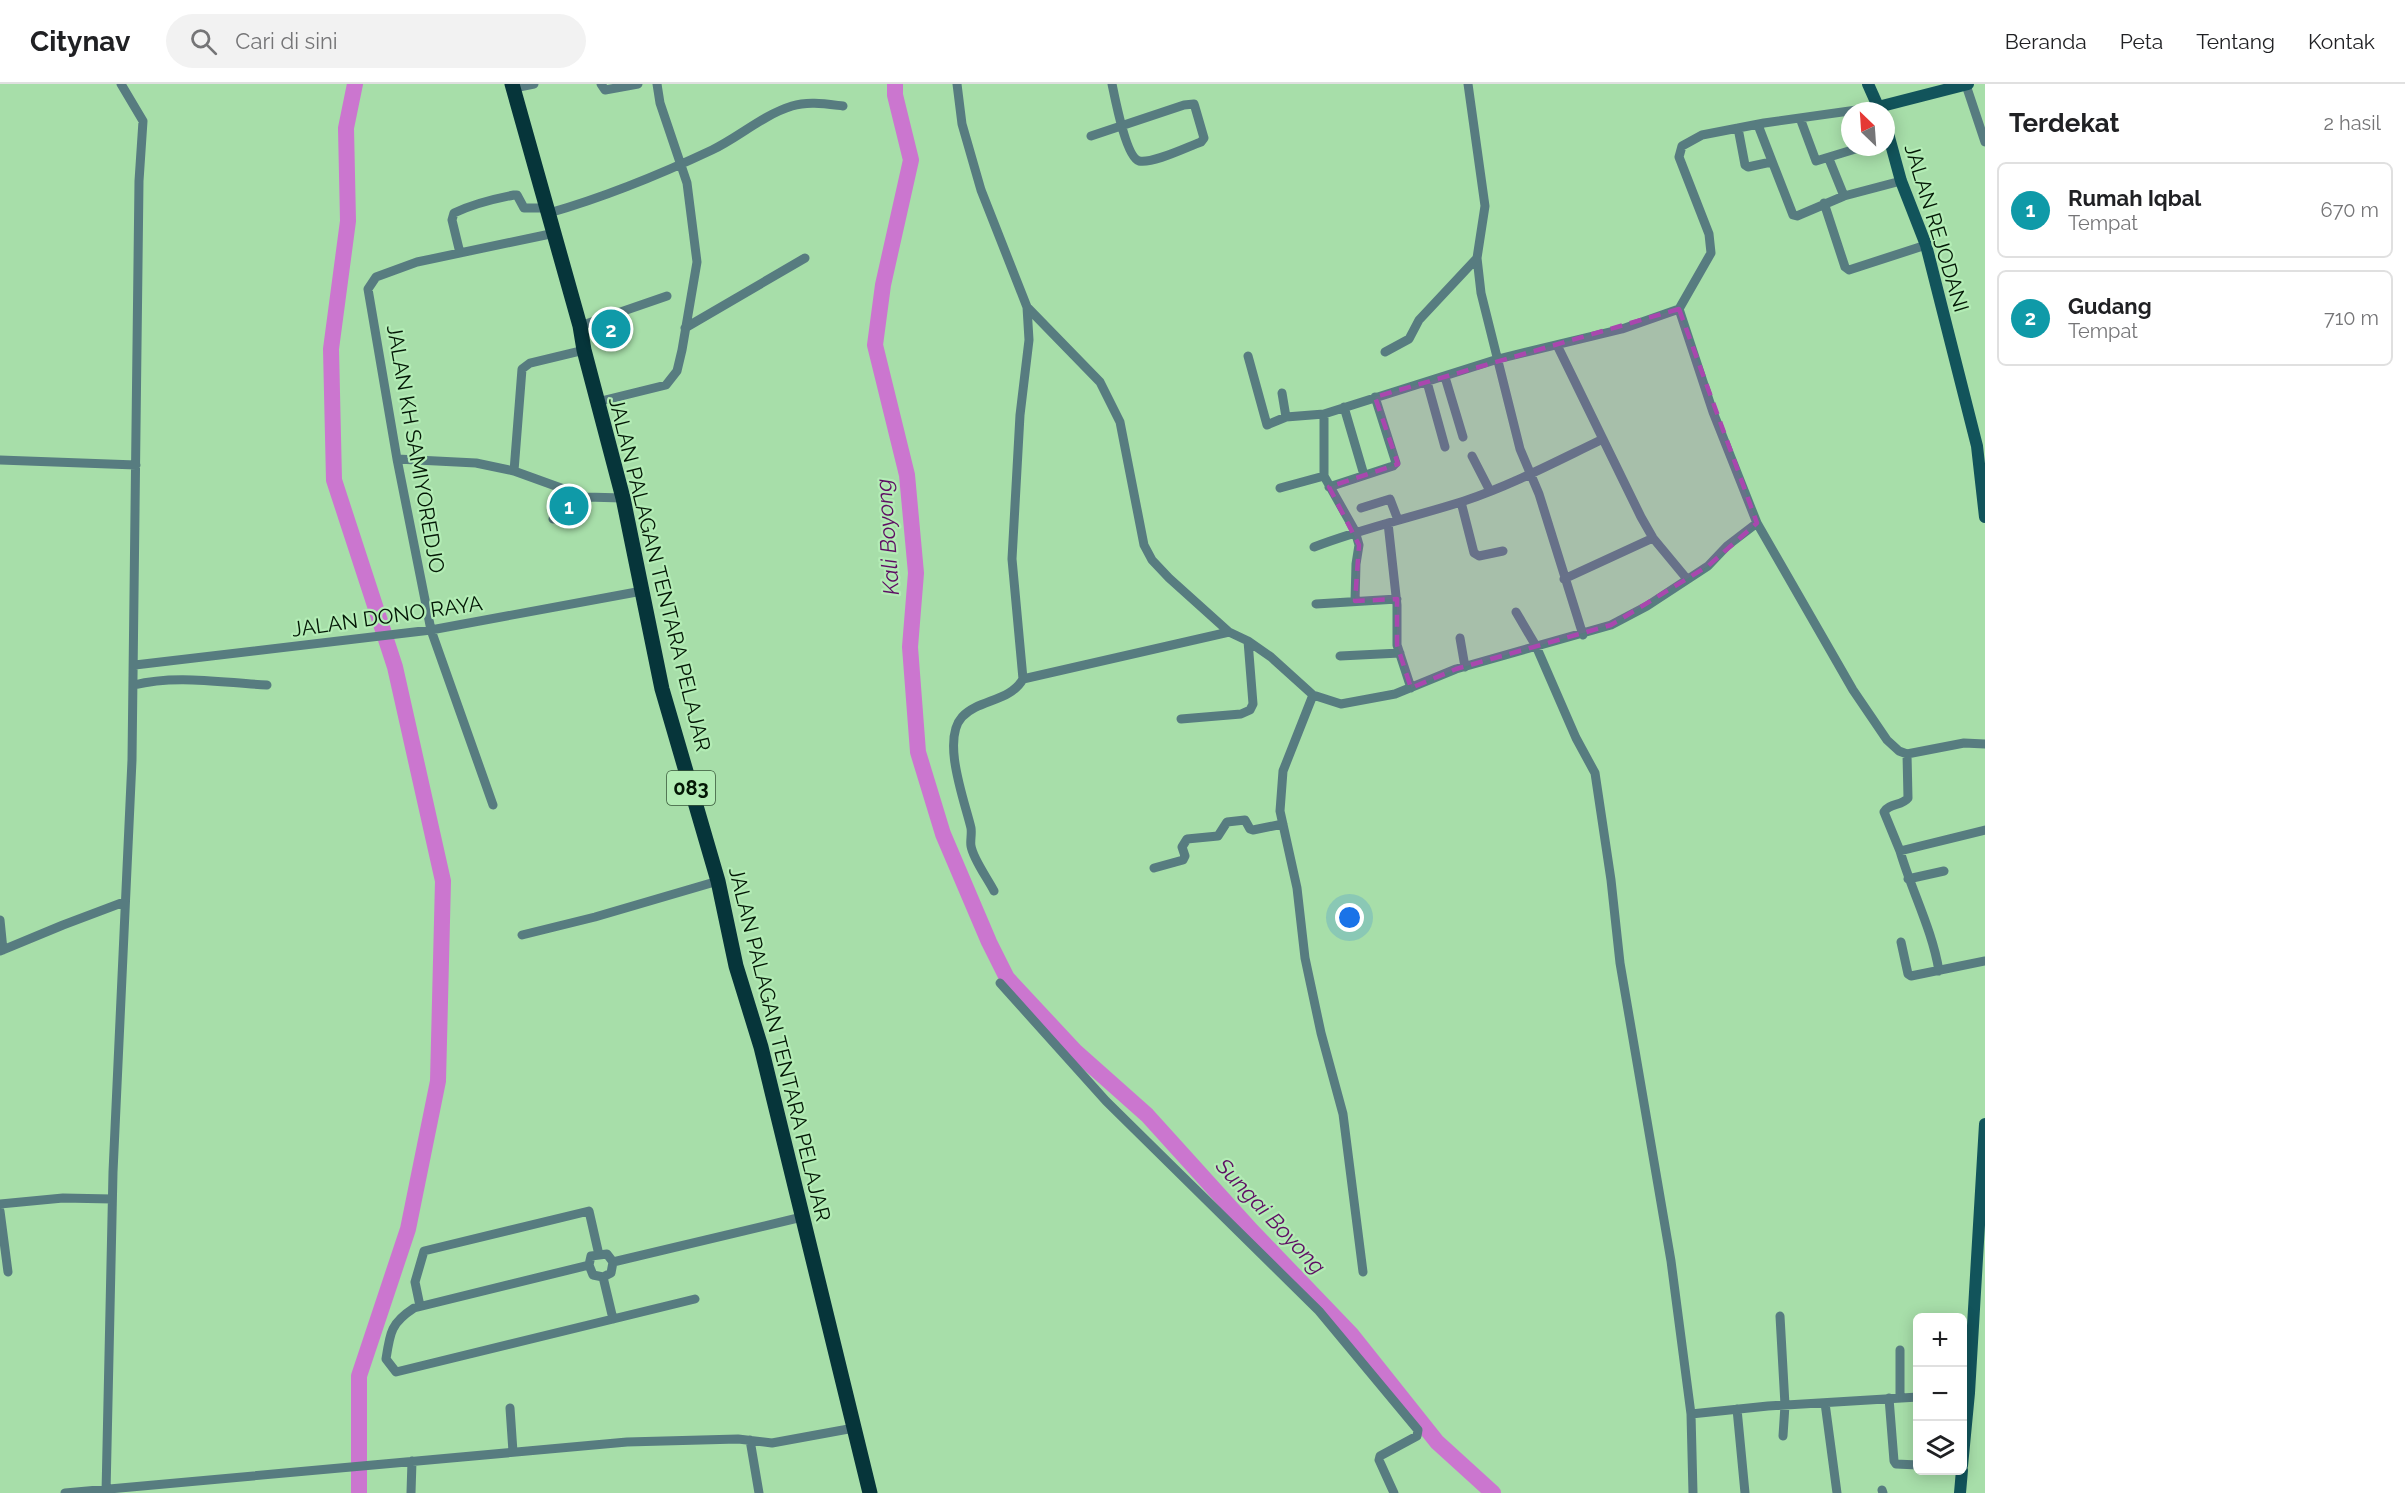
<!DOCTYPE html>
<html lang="id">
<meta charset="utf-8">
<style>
body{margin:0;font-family:Raleway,sans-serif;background:#f2f2f2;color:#202124}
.controls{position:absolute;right:18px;bottom:18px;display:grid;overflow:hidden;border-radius:9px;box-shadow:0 3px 15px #0003}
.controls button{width:54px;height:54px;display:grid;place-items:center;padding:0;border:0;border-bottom:2px solid #e0e0e0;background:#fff;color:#202124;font:30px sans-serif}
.compass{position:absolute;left:1841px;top:18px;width:54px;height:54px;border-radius:50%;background:#fff;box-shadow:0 3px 15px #0003;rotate:335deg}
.you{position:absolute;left:1350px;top:834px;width:21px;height:21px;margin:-15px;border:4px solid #fff;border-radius:50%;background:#1a73e8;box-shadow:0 0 0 9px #1a73e833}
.badge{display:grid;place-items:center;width:39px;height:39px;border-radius:50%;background:#7c3aed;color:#fff;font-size:20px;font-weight:700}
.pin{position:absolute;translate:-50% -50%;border:3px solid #fff;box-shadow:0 2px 6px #0006}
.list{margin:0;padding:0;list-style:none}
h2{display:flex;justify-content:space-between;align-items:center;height:78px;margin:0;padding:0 24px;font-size:26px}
h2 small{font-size:20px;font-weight:400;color:#757577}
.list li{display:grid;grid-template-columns:39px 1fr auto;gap:18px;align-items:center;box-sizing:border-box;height:96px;margin:0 12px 12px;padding:0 12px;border:2px solid #e0e0e0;border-radius:9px}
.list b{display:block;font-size:22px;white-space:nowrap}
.list p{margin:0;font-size:20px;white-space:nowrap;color:#757577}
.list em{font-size:20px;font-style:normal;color:#757577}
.icon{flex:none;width:33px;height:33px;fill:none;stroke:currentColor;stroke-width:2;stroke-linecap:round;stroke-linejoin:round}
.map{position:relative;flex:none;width:1985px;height:1409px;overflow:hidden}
header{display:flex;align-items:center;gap:36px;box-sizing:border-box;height:84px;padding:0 30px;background:#fff;border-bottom:2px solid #e0e0e0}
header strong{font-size:28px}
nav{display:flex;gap:33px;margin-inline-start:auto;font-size:21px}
.search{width:420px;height:54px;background:#f2f2f2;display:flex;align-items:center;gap:15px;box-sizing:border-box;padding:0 21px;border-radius:33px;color:#757577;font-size:22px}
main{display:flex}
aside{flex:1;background:#fff}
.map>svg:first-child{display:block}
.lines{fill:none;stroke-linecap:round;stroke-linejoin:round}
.river{stroke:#cb76cf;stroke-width:16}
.street{stroke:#577c80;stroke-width:9}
.secondary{stroke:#12545b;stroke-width:12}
.primary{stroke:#06353a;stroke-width:15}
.marked{fill:#a947ae;fill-opacity:0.2;stroke:#a947ae;stroke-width:4.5;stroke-dasharray:12 8;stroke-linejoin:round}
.labels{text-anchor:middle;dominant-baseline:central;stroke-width:4.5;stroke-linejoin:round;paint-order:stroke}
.shield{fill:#b3ecb5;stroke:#38573a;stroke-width:1.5}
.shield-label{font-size:20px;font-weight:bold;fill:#031705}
.street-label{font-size:21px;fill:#031705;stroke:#b3ecb5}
.water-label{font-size:22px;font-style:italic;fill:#5e0d63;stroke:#b3ecb5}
</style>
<header>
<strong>Citynav</strong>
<div class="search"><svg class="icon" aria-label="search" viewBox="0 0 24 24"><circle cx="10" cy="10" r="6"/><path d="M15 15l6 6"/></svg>Cari di sini</div>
<nav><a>Beranda</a><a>Peta</a><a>Tentang</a><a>Kontak</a></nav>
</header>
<main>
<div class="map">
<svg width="1985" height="1409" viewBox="0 0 1985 1409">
<rect width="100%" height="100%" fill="#a7dea9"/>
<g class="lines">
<path class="river" d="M355,0L346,44L348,137L331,265L334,396L395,583L443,797L438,997L408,1145L359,1292V1409
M895,0V11L911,76L883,201L875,261L907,391L916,489L910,563L918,668L943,750L989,858L1007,894L1075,967L1147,1031L1252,1147L1351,1250L1437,1358L1493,1409"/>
<path class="street" d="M601,0L605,6L638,0
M957,0L962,40L981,106L1027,223L1029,256L1020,331L1012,475L1023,595C1010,618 979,615 962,633C941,656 965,718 971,744C972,750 970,757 971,762C973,775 988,795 994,807
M1468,0L1485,122L1477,174L1481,209L1520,365L1539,410L1583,551
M1966,1L1985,58
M514,4L534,0
M1800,34L1816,77L1862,63
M1758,41L1793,131L1797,132L1844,112L1901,97
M1738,44L1745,81L1748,83L1771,78
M1091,52L1184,21L1194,20L1195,23L1204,54L1201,58C1187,63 1153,80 1139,77C1126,73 1115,14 1112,0
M1829,75L1844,112
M1824,119L1845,183L1849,186L1926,161
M549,129C605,113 659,91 712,66C739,53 763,31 792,22C808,17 826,20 843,22
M460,169L452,136L454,129C473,120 493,115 514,111H517L524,124H548
M1027,223L1100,298L1120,338L1144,461L1152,476L1169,494L1229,548L1248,557L1271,573L1313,611L1341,620L1395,610L1456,585L1611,541L1647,522L1708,482L1727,462L1757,439L1853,606L1887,656L1899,667L1907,670L1964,659L1985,660
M1679,225L1713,328L1757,439
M580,242L667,212
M685,244L805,174
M1557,261L1641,433L1653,454L1687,495
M1385,268L1409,255L1419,236L1477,174
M1248,272L1267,341L1286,333L1324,330L1498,275L1622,245L1679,225L1711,169L1709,150L1679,73L1682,62L1702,51L1764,39L1878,23
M1445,293L1463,353
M1427,298L1445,363
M1282,309L1286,333
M597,318L666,301L677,287L682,266L697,178L687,99L660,19L657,0
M1344,323L1364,391
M1324,330V392L1355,447L1359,461L1356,480L1355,517
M1472,372L1490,407
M397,375L476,379L514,387L586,413L623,414
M0,376L136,381
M514,387L522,285L530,279L584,266
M1329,403L1393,382L1396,379L1375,313
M1280,404L1324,392
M1461,418L1474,469L1479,472L1503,467
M1361,424L1390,415L1398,436
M553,435L567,432L585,413
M1388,439L1397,521V561L1411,604
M1314,463C1363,444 1414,433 1464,417C1512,401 1557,377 1603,355
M1564,495L1653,454
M1316,520L1397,515
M1516,528L1536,562L1576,654L1595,689L1611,796L1620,879L1671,1177L1691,1330
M1460,554L1465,583
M1340,572L1400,569
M135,581L431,546L642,507
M1023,595L1229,548
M134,601C176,590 224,599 267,601
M1313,611L1283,687L1280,727L1297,804L1305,874L1321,949L1343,1030L1363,1188
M1181,635L1241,630L1250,626L1253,620L1248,557
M1907,670L1908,714C1902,722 1889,719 1884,728L1900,767L1985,746
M493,721L431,546L397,375L368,205L376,193L417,178L555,149
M1900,767C1912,808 1932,845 1939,887
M1154,784L1183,776L1185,772L1182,763L1187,755L1218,752L1227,738L1245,736L1250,745L1253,746L1283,740
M1908,795L1944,787
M0,836L3,866
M522,851L595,833L718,797
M1901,858L1908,890L1911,892L1985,877
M0,867L63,841L124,818
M1000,899L1106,1017L1319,1227L1418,1346L1417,1352L1380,1372L1379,1376L1394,1409
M0,1120L63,1114L112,1115
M0,1127L8,1188
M613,1178L611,1189L603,1193L593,1191L589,1181L591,1172L607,1170L613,1178L802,1133
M589,1181L414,1224C391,1239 390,1248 386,1275L396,1288L695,1215
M603,1193L613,1235
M420,1222L415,1198L424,1167L589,1127L599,1171
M1780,1232L1785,1321L1783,1352
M1900,1266V1313
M1889,1314L1894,1377L1896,1380L1918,1381
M1825,1319L1837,1409
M510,1324L513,1368
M1737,1325L1745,1409
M750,1356L759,1409
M1882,1406L1883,1409
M65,1409L627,1358L738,1355L772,1359L854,1344
M106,1409L113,1088L132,676L139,97L143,37L121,0
M411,1409L412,1377
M1693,1409L1691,1330L1768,1322L1918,1313"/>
<path class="secondary" d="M1868,0L1880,27
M1878,23L1968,0
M1886,42L1901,97L1926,161L1977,362L1985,433
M1962,1382L1969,1309L1985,1040
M1960,1409L1962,1386"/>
<path class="primary" d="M512,0L580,242L584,266L623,414L662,605L718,797L736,882L761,963L870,1409"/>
</g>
<path class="marked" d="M1679,225L1757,439L1708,482L1611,541L1456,585L1411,604L1397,561V515L1355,517L1359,461L1329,403L1398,380L1375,313Z"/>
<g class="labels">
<rect class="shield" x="667" y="687" width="48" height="34" rx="4.5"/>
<g class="shield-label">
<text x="691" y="704">083</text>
</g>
<g class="street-label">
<text transform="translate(1937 144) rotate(73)">JALAN REJODANI</text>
<text transform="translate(416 365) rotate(80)">JALAN KH SAMIYOREDJO</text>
<text transform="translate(660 490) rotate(76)">JALAN PALAGAN TENTARA PELAJAR</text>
<text transform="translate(387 532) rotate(-8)">JALAN DONO RAYA</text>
<text transform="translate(780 960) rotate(76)">JALAN PALAGAN TENTARA PELAJAR</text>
</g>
<g class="water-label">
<text transform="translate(887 453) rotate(-94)">Kali Boyong</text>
<text transform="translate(1271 1132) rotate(47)">Sungai Boyong</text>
</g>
</g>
</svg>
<div class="controls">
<button>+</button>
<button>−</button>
<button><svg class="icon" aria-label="layers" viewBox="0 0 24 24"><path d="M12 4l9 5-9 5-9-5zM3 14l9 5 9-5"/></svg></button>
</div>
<svg class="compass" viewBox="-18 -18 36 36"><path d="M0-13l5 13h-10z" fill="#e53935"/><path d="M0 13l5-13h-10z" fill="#757577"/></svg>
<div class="you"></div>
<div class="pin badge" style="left:569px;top:422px;background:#0f9aa8">1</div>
<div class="pin badge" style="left:611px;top:245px;background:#0f9aa8">2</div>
</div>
<aside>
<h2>Terdekat<small>2 hasil</small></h2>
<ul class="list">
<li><span class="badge" style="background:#0f9aa8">1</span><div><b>Rumah Iqbal</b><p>Tempat</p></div><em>670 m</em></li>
<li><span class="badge" style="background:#0f9aa8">2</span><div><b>Gudang</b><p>Tempat</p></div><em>710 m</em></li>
</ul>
</aside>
</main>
